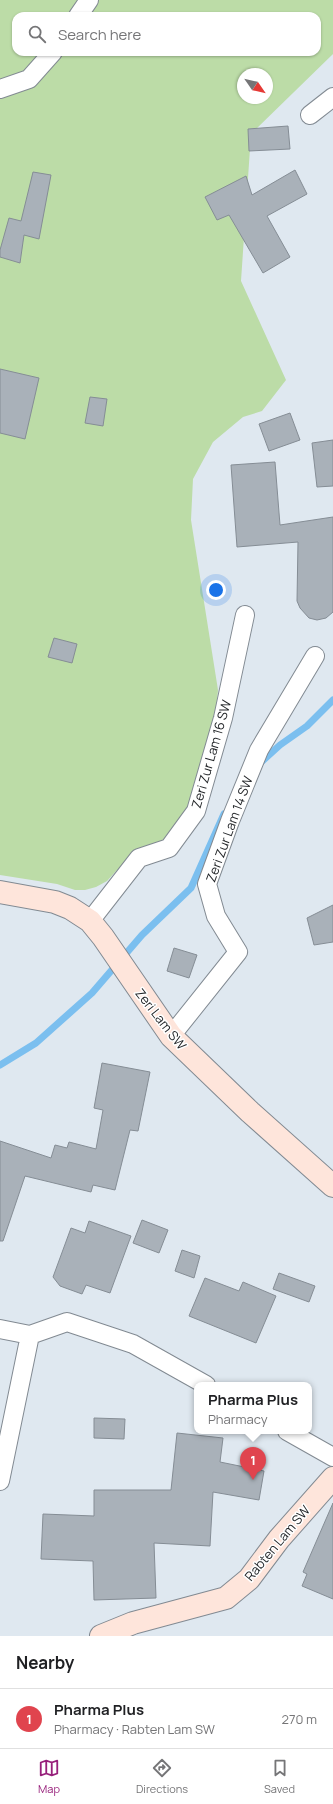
<!DOCTYPE html>
<meta charset="utf-8">
<style>
body{margin:0;font-family:Manrope,sans-serif;background:#f6f6f6;color:#202124}
.compass{position:absolute;left:237px;top:68px;width:36px;height:36px;border-radius:50%;background:#fff;box-shadow:0 1px 3px #0004;rotate:124deg}
.you{position:absolute;left:216px;top:590px;width:14px;height:14px;margin:-10px;border:3px solid #fff;border-radius:50%;background:#1a73e8;box-shadow:0 0 0 6px #1a73e833}
.badge{display:grid;place-items:center;width:26px;height:26px;border-radius:50%;background:#971f7a;color:#fff;font-size:13px;font-weight:700}
.pin{position:absolute;translate:-50% -33px;filter:drop-shadow(0 1px 2px #0008)}
.pin::after{content:'';position:absolute;top:21px;width:14px;height:12px;background:inherit;clip-path:polygon(0 0,100% 0,50% 100%)}
.popup{position:absolute;left:194px;top:1382px;width:118px;height:52px;box-sizing:border-box;display:grid;place-content:center;border-radius:8px;background:#fff;filter:drop-shadow(0 1px 3px #0005);font-size:13px;white-space:nowrap;color:#757577}
.popup b{font-size:15px;color:#202124}
.popup::after{content:'';position:absolute;left:50%;top:100%;margin-left:-8px;border:8px solid transparent;border-top-color:#fff}
.list{margin:0;padding:0;list-style:none}
h2{display:flex;justify-content:space-between;align-items:center;height:52px;margin:0;padding:0 16px;font-size:17px}
h2 small{font-size:13px;font-weight:400;color:#757577}
.list li{display:grid;grid-template-columns:26px 1fr auto;gap:12px;align-items:center;box-sizing:border-box;height:60px;padding:0 16px;border-top:1px solid #e0e0e0}
.list b{display:block;font-size:15px;white-space:nowrap}
.list p{margin:0;font-size:13px;white-space:nowrap;color:#757577}
.list em{font-size:13px;font-style:normal;color:#757577}
.icon{flex:none;width:22px;height:22px;fill:none;stroke:currentColor;stroke-width:2;stroke-linecap:round;stroke-linejoin:round}
.map{position:relative;flex:none;width:333px;height:1636px;overflow:hidden}
.search{position:absolute;background:#fff;box-shadow:0 1px 3px #0004;left:12px;right:12px;top:12px;height:44px;display:flex;align-items:center;gap:10px;box-sizing:border-box;padding:0 14px;border-radius:12px;color:#757577;font-size:15px}
.sheet{height:112px;background:#fff}
nav{display:flex;justify-content:space-around;align-items:center;box-sizing:border-box;height:56px;border-top:1px solid #e0e0e0;background:#fff;font-size:11px;color:#757577}
nav a{display:grid;justify-items:center;gap:2px}
nav .on{color:#971f7a}
.map>svg:first-child{display:block}
.green{fill:#bcdca7;fill-rule:evenodd}
.lines{fill:none;stroke-linecap:round;stroke-linejoin:round}
.stream{stroke:#7bbfef;stroke-width:7}
.building{fill:#a9b1b9;stroke:#858d95}
.street-casing{stroke:#828a92;stroke-width:20}
.secondary-casing{stroke:#828a92;stroke-width:24}
.street{stroke:#fff;stroke-width:18}
.secondary{stroke:#fee5db;stroke-width:22}
.labels{text-anchor:middle;dominant-baseline:central;stroke-width:3;stroke-linejoin:round;paint-order:stroke}
.street-label{font-size:13px;fill:#1f2225;stroke:#fff}
</style>
<div class="map">
<svg width="333" height="1636" viewBox="0 0 333 1636">
<rect width="100%" height="100%" fill="#dfe8f0"/>
<path class="green" d="M0,0H333V54L251,134L241,281L286,380L262,411L243,417L213,442L193,479L191,520L218,690L214,731L197,793L176,831L145,861L117,870L107,881L96,887L85,890H75L57,884L0,875ZM16,16H317V52H16ZM243,74H267V98H243Z"/>
<g class="lines">
<path class="stream" d="M259,764L280,745L307,726L333,700
M0,1065L36,1043L92,993L142,935L191,888L224,814"/>
</g>
<path class="building" d="M288,126L290,149L249,151L248,129Z
M295,170L307,194L267,216L290,257L263,273L229,215L217,220L205,197L246,176L252,195Z
M33,172L51,175L39,239L24,235L20,263L0,257V250L9,218L21,221Z
M0,369L39,378L25,439L0,433Z
M90,397L107,399L103,426L85,423Z
M290,413L300,440L269,451L259,424Z
M333,440V486L317,487L312,443Z
M275,462L280,525L333,517V612L326,618L317,620L309,618L300,608L297,601L298,542L237,547L231,465Z
M54,638L77,644L72,663L48,657Z
M333,905V942L314,945L307,918Z
M174,948L197,955L189,978L167,971Z
M102,1063L150,1072L138,1131L130,1130L115,1190L93,1185L91,1192L25,1176L3,1241H0V1141L51,1158L55,1145L67,1148L69,1142L96,1149L103,1110L94,1108Z
M142,1220L168,1230L159,1253L133,1243Z
M89,1221L131,1236L110,1293L86,1285L82,1294L60,1286L53,1277L71,1228L85,1233Z
M182,1250L200,1256L194,1278L175,1271Z
M279,1273L315,1286L309,1302L273,1289Z
M205,1278L239,1291L243,1282L276,1296L256,1343L189,1316Z
M94,1418L125,1419L124,1439L94,1438Z
M177,1433L223,1438L220,1462L264,1471L259,1500L213,1492L210,1546L154,1543L156,1598L94,1600L93,1561L41,1559L43,1514L94,1516V1490H171Z
M333,1503V1599L302,1586L307,1574L303,1572Z"/>
<g class="lines">
<g class="street-casing">
<path id="street" d="M78,16L89,0
M0,89L29,79L53,52
M310,115L333,97
M90,921L139,858L169,848L196,811L223,718L245,615
M171,1036L238,952L216,916L207,884L230,821L259,750L315,656
M0,1329L30,1335
M287,1431L333,1457
M0,1481L30,1335L67,1322L133,1344L206,1385"/>
</g>
<g class="secondary-casing">
<path id="secondary" d="M0,892L55,902L70,908L90,921L103,937L171,1036L250,1112L333,1186
M101,1636L133,1623L226,1598L249,1579L279,1539L333,1478"/>
</g>
<use href="#street" class="street"/>
<use href="#secondary" class="secondary"/>
</g>
<g class="labels">
<g class="street-label">
<text transform="translate(211 754) rotate(-74)">Zeri Zur Lam 16 SW</text>
<text transform="translate(229 829) rotate(-70)">Zeri Zur Lam 14 SW</text>
<text transform="translate(161 1019) rotate(52)">Zeri Lam SW</text>
<text transform="translate(277 1543) rotate(-50)">Rabten Lam SW</text>
</g>
</g>
</svg>
<svg class="compass" viewBox="-18 -18 36 36"><path d="M0-13l5 13h-10z" fill="#e53935"/><path d="M0 13l5-13h-10z" fill="#757577"/></svg>
<div class="you"></div>
<div class="pin badge" style="left:253px;top:1480px;background:#e0444e">1</div>
<div class="popup"><b>Pharma Plus</b>Pharmacy</div>
<div class="search"><svg class="icon" aria-label="search" viewBox="0 0 24 24"><circle cx="10" cy="10" r="6"/><path d="M15 15l6 6"/></svg>Search here</div>
</div>
<section class="sheet">
<h2>Nearby<small></small></h2>
<ul class="list">
<li><span class="badge" style="background:#e0444e">1</span><div><b>Pharma Plus</b><p>Pharmacy · Rabten Lam SW</p></div><em>270 m</em></li>
</ul>
</section>
<nav>
<a class="on"><svg class="icon" aria-label="map" viewBox="0 0 24 24"><path d="M3 6l6-2 6 2 6-2v14l-6 2-6-2-6 2zM9 4v14M15 6v14"/></svg>Map</a>
<a><svg class="icon" aria-label="directions" viewBox="0 0 24 24"><path d="M12 3l9 9-9 9-9-9zM9 14v-3h6M13 9l2 2-2 2"/></svg>Directions</a>
<a><svg class="icon" aria-label="saved" viewBox="0 0 24 24"><path d="M7 4h10v16l-5-4-5 4z"/></svg>Saved</a>
</nav>
